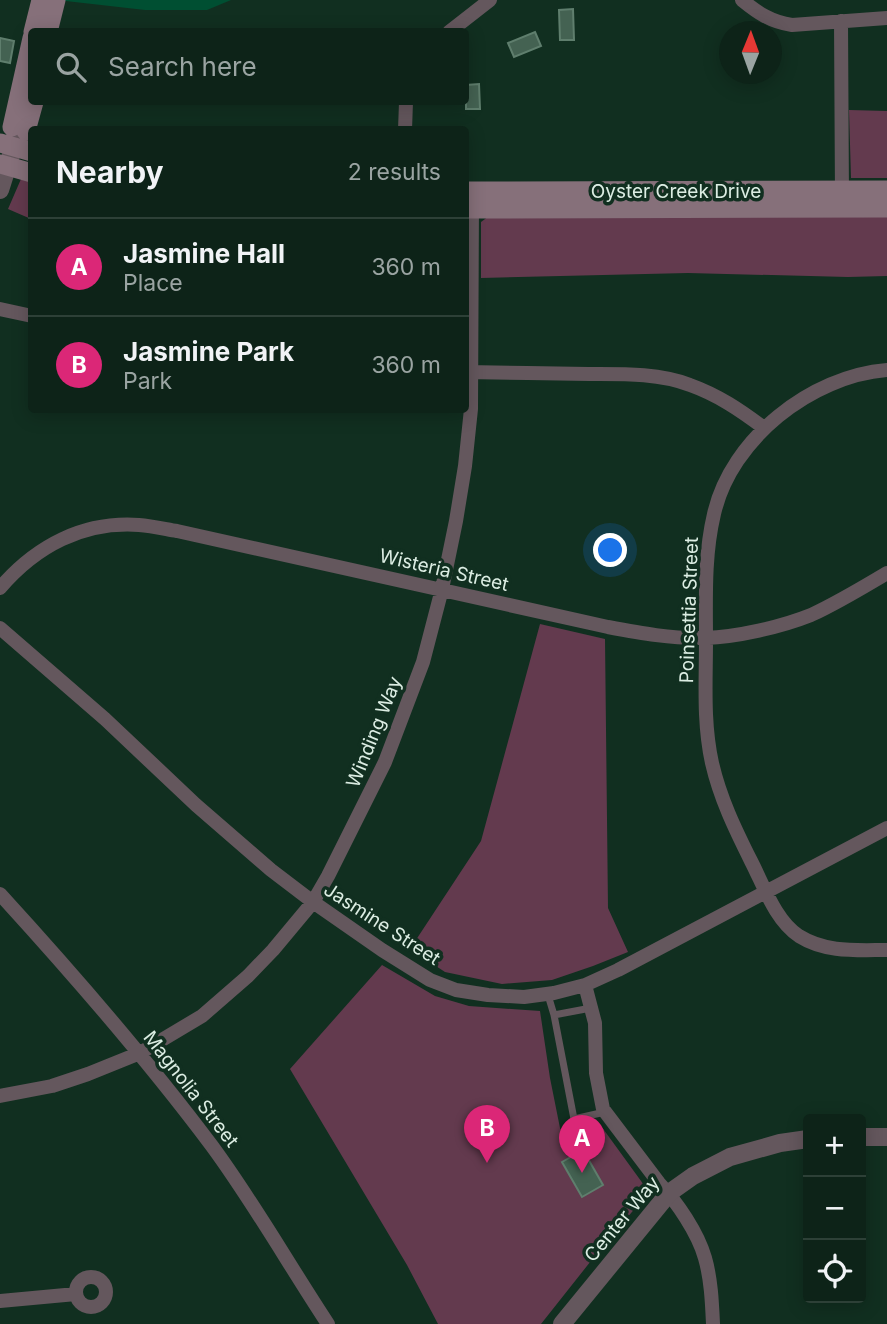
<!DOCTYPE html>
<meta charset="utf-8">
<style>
body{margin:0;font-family:Inter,sans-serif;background:#162b21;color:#f1f3f6}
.controls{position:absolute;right:21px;bottom:21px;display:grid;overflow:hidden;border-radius:7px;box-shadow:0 4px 18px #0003}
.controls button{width:63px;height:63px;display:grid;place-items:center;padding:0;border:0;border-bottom:2px solid #2d4037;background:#0d2318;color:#f1f3f6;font:35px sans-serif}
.compass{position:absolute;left:719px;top:21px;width:63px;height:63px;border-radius:50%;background:#0d2318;box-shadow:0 4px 18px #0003;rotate:1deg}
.you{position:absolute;left:611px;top:551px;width:24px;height:24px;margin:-18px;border:5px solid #fff;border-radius:50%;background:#1a73e8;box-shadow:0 0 0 10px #1a73e833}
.badge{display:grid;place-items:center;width:46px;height:46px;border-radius:50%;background:#db2777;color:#fff;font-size:23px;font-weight:700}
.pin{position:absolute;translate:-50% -58px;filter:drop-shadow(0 2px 4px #0008)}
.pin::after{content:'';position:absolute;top:37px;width:24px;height:21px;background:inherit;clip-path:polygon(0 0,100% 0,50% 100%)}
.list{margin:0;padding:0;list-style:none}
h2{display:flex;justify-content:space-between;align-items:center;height:91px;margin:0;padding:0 28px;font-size:30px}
h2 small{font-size:23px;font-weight:400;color:#9aa4a2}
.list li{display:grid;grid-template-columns:46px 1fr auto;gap:21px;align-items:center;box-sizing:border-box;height:98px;padding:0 28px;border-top:2px solid #2d4037}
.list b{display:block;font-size:26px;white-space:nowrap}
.list p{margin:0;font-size:23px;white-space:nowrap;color:#9aa4a2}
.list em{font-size:23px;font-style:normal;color:#9aa4a2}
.icon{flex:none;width:38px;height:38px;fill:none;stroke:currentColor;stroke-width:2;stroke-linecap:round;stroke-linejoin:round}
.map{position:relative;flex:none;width:887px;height:1324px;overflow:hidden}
.search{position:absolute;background:#0d2318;box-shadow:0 4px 18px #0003;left:28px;top:28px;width:441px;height:77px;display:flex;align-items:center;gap:18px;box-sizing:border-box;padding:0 24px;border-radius:7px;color:#9aa4a2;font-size:26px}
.panel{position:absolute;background:#0d2318;box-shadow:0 4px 18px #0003;left:28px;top:126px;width:441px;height:287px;border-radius:7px}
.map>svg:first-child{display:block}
.green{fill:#633a4e}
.water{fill:#004f32}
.building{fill:#446252;stroke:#5f7e6d;stroke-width:2}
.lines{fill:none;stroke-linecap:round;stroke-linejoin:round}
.service{stroke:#64575d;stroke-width:7}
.minor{stroke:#64575d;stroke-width:14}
.tertiary{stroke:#64575d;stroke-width:18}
.secondary{stroke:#86707a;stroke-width:19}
.labels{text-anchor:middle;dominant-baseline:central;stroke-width:7;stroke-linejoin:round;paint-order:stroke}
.street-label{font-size:19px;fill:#dcede3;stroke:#112f20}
</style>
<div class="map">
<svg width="887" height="1324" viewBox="0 0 887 1324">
<rect width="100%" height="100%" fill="#112f20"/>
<path class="green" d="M849,110L887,111V178H851Z
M21,179L31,182V219L8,209Z
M887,215V276L848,277L688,273L481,278V222L489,216Z
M540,624L605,639L608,908L628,952L593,966L552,980L502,984L445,972L410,949L481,841Z
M382,965L435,996L469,1006L540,1011L550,1078L561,1133L596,1119L649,1192L602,1247L541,1324H438L407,1265L290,1069Z"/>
<path class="water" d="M57,0H231L207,10H145Z"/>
<path class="building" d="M573,9L574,40H560L559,10Z
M535,32L541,46L514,57L508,43Z
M0,38L14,41L10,63L0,61Z
M479,84L480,109H466V85Z
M583,1150L603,1185L582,1197L562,1162Z"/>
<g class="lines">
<path class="service" d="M548,995L554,1015L591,1008
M554,1015L574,1119L605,1112"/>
<path class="minor" d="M742,0C758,13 771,22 792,25L887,18
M841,21L842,199
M449,32L490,0
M405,130L406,102
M0,309L32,316
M887,370C811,376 731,439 714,514C704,556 706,599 706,641C706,682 703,722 712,763C720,798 735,829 751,861C764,886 775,920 799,936C826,953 857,950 887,950
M466,372C507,373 548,373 589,374C622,374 659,373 690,385C718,395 740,410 764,428
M0,588C36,546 83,521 139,525C152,526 165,529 177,531L608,627C640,633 672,639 705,638C737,637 781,627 811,615C837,603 862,588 887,573
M0,628L105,719L196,805L271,870L313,902L382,950L430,980L456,990L488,995L524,997L554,993L585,985L618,970L887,828
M0,894C74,975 146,1058 212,1146C254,1203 289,1265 328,1324
M585,985L595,1023L596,1073L603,1109L659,1183C677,1202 698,1233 705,1258C711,1279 712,1302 713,1324
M0,1096L52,1086L88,1074L140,1053L202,1016L248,976L273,950L313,902L328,876L385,762L423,662L442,589L456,521L465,466L471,409L472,202
M76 1292a15 15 0 1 1 30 0a15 15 0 1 1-30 0Z
M0,1301L76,1294"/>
<path class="tertiary" d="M0,190L14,146L23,135
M861,1137H887
M562,1324L669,1193L693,1176L730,1157L780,1143L808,1139"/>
<path class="secondary" d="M33,32L41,0
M48,32L56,0
M12,127L32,38
M26,131L34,102
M0,143L32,152
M0,164L32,173
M466,191L887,190
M466,209L887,208"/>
</g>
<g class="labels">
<g class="street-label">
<text x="676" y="191">Oyster Creek Drive</text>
<text transform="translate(444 570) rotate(13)">Wisteria Street</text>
<text transform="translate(689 610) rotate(-88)">Poinsettia Street</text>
<text transform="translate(374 732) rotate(-68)">Winding Way</text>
<text transform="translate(382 924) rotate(33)">Jasmine Street</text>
<text transform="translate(191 1089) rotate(52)">Magnolia Street</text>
<text transform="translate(622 1219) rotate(-50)">Center Way</text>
</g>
</g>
</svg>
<div class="controls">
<button>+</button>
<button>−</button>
<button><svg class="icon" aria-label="locate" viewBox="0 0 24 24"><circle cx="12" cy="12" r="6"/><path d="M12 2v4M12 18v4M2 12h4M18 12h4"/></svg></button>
</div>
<svg class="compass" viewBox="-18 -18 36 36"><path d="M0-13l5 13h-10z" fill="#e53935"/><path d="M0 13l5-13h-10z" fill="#9aa4a2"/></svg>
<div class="you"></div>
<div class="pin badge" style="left:582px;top:1173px">A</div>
<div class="pin badge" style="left:487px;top:1163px">B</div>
<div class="search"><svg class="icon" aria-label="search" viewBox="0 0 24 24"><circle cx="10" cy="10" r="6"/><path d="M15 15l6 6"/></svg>Search here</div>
<section class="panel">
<h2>Nearby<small>2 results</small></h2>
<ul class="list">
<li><span class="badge">A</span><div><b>Jasmine Hall</b><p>Place</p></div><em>360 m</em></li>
<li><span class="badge">B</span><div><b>Jasmine Park</b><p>Park</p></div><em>360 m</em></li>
</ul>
</section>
</div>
